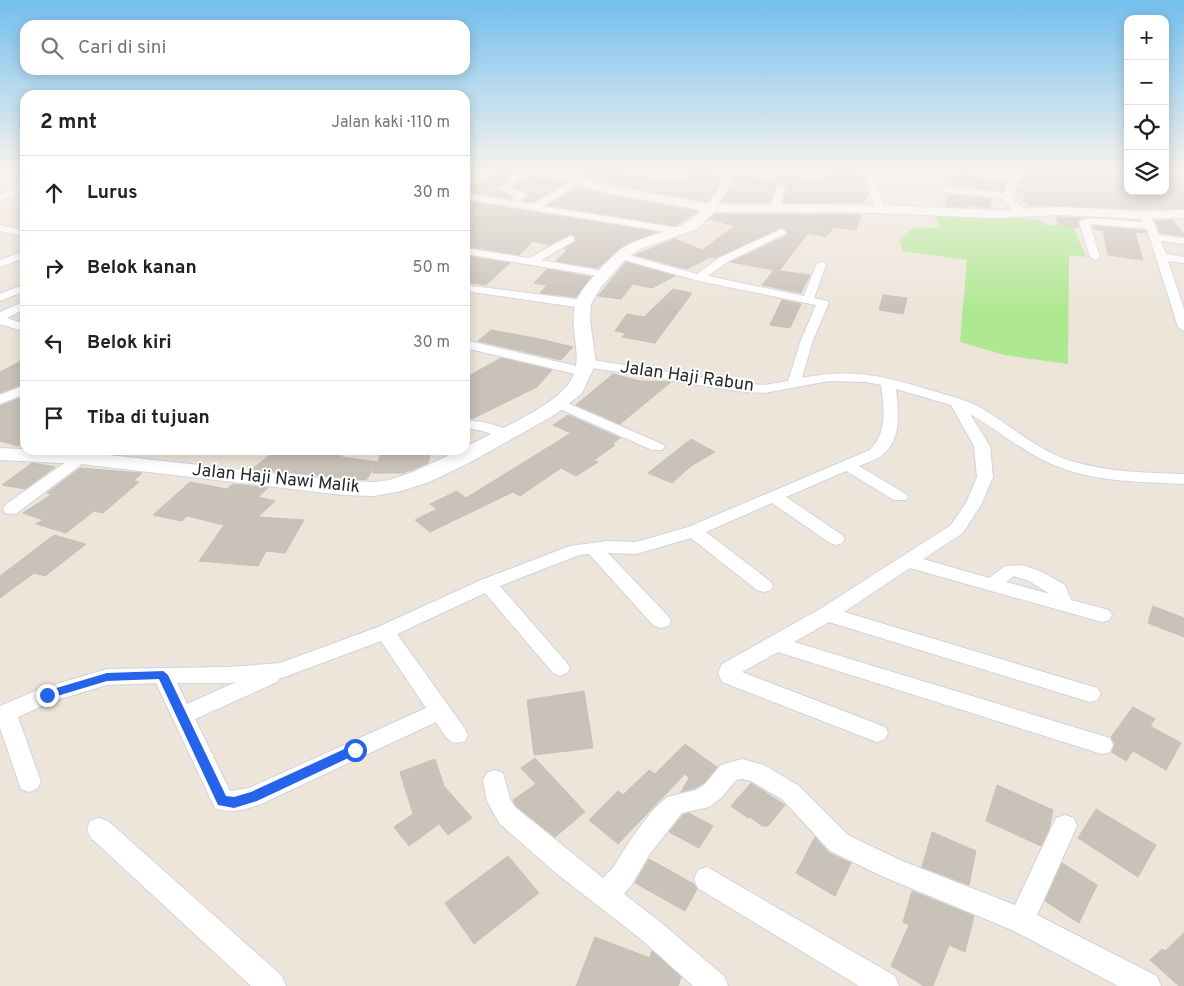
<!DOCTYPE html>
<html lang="id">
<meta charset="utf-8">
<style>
body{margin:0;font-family:Overpass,sans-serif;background:#f2f2f2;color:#222}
.controls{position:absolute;right:15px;top:15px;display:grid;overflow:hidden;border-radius:10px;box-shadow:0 2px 12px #0003}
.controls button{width:45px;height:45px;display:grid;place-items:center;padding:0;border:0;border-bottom:1px solid #e0e0e0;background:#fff;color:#222;font:25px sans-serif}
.stop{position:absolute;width:15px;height:15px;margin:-11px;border:4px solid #2563eb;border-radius:50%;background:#fff}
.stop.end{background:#2563eb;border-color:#fff;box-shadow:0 1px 5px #0008}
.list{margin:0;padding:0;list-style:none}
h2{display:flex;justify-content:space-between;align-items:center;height:65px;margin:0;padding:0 20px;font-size:21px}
h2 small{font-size:16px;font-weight:400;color:#767676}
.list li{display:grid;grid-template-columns:32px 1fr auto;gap:15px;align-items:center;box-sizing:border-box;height:75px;padding:0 20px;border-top:1px solid #e0e0e0}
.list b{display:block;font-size:19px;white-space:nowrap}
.list em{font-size:16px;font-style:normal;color:#767676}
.icon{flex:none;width:28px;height:28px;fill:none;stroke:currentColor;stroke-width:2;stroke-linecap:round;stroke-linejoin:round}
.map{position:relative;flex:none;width:1184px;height:986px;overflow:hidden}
.search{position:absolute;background:#fff;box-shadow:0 2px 12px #0003;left:20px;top:20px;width:450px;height:55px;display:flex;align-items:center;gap:12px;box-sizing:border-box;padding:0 18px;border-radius:15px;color:#767676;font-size:19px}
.panel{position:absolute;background:#fff;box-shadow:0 2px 12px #0003;left:20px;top:90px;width:450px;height:365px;border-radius:15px}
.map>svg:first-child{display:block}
.green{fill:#aee891}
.building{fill:#c8c2b9;stroke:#c8c1b3}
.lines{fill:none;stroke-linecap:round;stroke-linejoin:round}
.street-casing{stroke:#cfd2e4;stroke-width:2}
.secondary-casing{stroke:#cfd2e4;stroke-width:2}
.street{fill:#fff;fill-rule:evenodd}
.secondary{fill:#fff;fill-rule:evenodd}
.route{fill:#2563eb}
.labels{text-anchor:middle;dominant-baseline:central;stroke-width:4;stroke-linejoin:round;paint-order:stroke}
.street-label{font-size:18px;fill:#292929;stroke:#fff}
</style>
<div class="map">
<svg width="1184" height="986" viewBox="0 0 1184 986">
<rect width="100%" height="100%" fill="#ede5d9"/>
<path class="green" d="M933,213L1042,220L1046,225L1073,226L1086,257L1069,255L1068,364L1004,355L960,342L967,260L903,251L899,240L914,227L940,228Z"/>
<path class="building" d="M494,172H515L497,189L512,197L509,199L473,192L476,190L468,189Z
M568,172H613L679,182L690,172L722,174L715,191L707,202L605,183Z
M831,172H863V178L866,181L862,190L868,192L864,203H783L787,187L781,183L775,187L769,202H721L728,193L735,173L770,179L773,175L823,179Z
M954,172H970L976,177L1006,182L1003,191L951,185Z
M1022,173L1098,172L1125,175L1123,184H1128V191H1165V182L1173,172L1184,173V208L1143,209L1026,205L1027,202H1023L1025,193L1016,192Z
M528,174L536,177L554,178L567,182L533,202L523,201L528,196V194L513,187Z
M579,186L602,194L697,211L676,226L548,205Z
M949,194L992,199L990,208L969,205V207L954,206L946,205Z
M465,201L657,232L623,246L598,268L556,261L567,250L564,249L576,241L575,236L570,234L549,245L533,241L519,255L465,246Z
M715,214L861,215L856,230L834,227L826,237L808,233L779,271L810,275L801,293L762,285L774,270L731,262L786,236L788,231L782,227L716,258L710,257L687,269L635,255L675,239L702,250L735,226L709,219Z
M1056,217H1060L1082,218L1078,221L1079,228L1058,225Z
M1172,220L1184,234V236L1160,233L1155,221Z
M1093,226L1146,231V233L1135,232L1143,260L1108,255L1103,230L1094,229Z
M465,256L510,263L486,285L465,282Z
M626,262L675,276L652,288L633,284L621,299L598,296Z
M547,269L591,277L576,297L540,293L547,285L534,283Z
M673,289L692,293L655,343L622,337L626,333L615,331L627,314L644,317Z
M883,295L907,298L903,314L879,310Z
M782,300L801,304L790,328L770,325Z
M491,330L540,339L573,347L561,360L478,341Z
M501,358L552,370L537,387L472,419L465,418V378Z
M25,359V383L0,393V372Z
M613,374L640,381L671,382L620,424L576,405Z
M25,396V441L18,446L0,441V406Z
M568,415L620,438L612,444L615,445L594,460L598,462L576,476L561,468L520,496L513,492L430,532L415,520L437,509L430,504L457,491L466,498L571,433L553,425Z
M691,439L715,452L691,466L672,483L648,473Z
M276,450H346L341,457L378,462L382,450H431L428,463L412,470L403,473H373L376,465L366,480L252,469Z
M32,463L55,467L25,489L2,485Z
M80,468L142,473L134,481L139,482L103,513L94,511L66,533L36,524L43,520L23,513L52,494L47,493Z
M190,482L227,489L233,484L268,488L258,497L275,501L258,517L304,520L285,553L266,551L258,566L199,561L224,525L187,516L182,521L153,515Z
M54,535L86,544L45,576L34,573L0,598V576Z
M1153,606L1184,618V637L1148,623Z
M584,691L593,748L534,755L527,700Z
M1133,707L1155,719L1150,726L1181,743L1166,770L1133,751L1126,761L1112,752L1115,744L1111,737Z
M685,744L717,767L704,783L695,788L681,792L689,778L685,774L618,844L589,820L618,791L623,795L649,770L655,774Z
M535,758L585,812L555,837L516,806L513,800L536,784L521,768Z
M435,759L444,786L472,818L448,835L439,824L409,846L394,827L413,814L400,772Z
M751,783L785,805L768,826H762L750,817L748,818L731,806Z
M997,785L1053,810L1049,829L1041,846L986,821Z
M1096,809L1156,845L1138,877L1078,838Z
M689,813L713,826L699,848L669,832L683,815Z
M932,832L976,851L969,885L922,867Z
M815,837L829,853L851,863L835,896L796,873Z
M508,856L539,893L474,944L445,903Z
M649,859L694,884L697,889L685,911L635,883Z
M1062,863L1097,885L1079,923L1045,901Z
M912,891L974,916L965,952L949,945L933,986H924L891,966L909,925L903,922Z
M1184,933V986H1179L1150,960L1162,949L1165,951Z
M595,937L650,958L652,951L681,977L678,986H576Z"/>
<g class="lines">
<g class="street-casing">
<path id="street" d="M518,172H527L509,188L525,193L527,195L519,202L533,204L579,177L583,180L582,182L543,206L679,228L684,231L679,234L465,199V193L510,201L516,196L499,189Z
M725,172H733L726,192L713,210H707L705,208L717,192Z
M865,172H873L885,209L883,211L880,212L875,209Z
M972,172H989L1011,175L1012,172H1020L1012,199L1027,210V214C1017,215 1007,207 1003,198L944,192L940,189L944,186L1004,193L1009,180L976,175Z
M25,185V191L0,200V194Z
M781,185L785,188L781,202L783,207L778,210L775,209L771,202L777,188Z
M1143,212C1151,215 1156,226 1159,235L1184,238V244L1161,241L1166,254L1184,257V263L1168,261L1184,309V331L1178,327L1147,229L1090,224L1100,257L1095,260L1090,257L1079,222L1081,220L1091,218L1143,222L1138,215Z
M0,225L25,231V237L0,231Z
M781,229L786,232L785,234L727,262L708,276L804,296L816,265L821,262L825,263L826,265L814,298L827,301L829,303L813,340L802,378C854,368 883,376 933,391C950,396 967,400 983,409C1011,426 1039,451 1071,461C1108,472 1146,473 1184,474V484C1143,482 1097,482 1059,467C1027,455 999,431 970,414L990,446L993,477L982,503L963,533L923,559L989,578L1005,566L1023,565L1042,572L1065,585L1071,600L1109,610L1112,615L1109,620L1102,622L910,568L844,612L1097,688L1101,694L1097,700L1090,702L829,622L794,642L1110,738L1113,745L1110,752L1102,754L778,652L742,672L885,727L888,733L885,739L877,742L869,739L722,682L718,673L722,664L820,609L951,525L966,503L977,477L974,446L951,405L896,389C898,411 903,440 881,456C875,460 866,463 859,466L906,494L908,497L906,500H894L846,471L786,497L842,535L845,539L842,543L836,545L830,543L772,503L706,532L771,582L773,586L771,590L764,592L757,590L691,538L636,554L608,553L668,616L671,621L668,626L661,628L654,626L589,554L579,555L500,586L567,663L570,668L567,673L560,676L553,673L485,593L397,634L465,729L468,735L465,741C448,747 445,735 436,722L261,804C245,810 231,814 215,808L156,683L107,685L53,701L18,717L41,782L37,789L29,792L21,789L0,728V706L40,689L107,669L229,667L280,663L378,627L481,580L570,546L607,541L636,542L688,527L870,450C888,432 884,408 881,385L866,382L829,381L764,393L736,391L587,367L580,363L587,359L736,383L764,385L788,381L801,340L816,305L699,281L617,258L616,256L621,253L697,274L719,258ZM1014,576L1029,581L1050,594L1006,582ZM381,641L426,708L249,788L230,791L195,719L277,682L279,679ZM236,682L187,704L177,683H229Z
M570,236L574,237V241L541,260L604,271L608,272L609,274L608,276L604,277L465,254V248L529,258Z
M25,251V258L0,267V260Z
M25,284V291L0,301V294Z
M465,285L583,300L589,304L583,308L465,291Z
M25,301V309L7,318L25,324V332L0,324V312Z
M465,340L589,369L591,372L584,376L465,348Z
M25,385V394L0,404V395Z
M558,399L662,444L665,447L662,450H652L553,406L551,403L553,400Z
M465,420C479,422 502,423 511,435L509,438L504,439L483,431L465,428Z
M81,453L86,455L89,458L86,461L17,513L11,514L5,513L3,509L5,505L76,455Z
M742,759L764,765L799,786L848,835L902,861L1015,905L1056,818L1065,815L1074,818L1077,826L1037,915L1157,976L1161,986H1118L1012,930L884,877L830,851L783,800L751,781L742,779L736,780L721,798L709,807L682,813L649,855L631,886L624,894L659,921L724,976L728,986H693L641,939L557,874L499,823L487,801L483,780L487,773L495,770L503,773L510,799L515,807L603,878L613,868L631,839L652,811L667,797L696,790L705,784L721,765Z
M99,818L108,821L282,976L286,986H251L90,837L87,829L90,821Z
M707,867L895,976L899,986H859L698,888L694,879L698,870Z"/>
</g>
<g class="secondary-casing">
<path id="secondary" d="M534,172H563L605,185L710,204L880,205L994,210L1060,207L1143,211L1184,210V218L1143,219L1060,215L994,218L880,213L714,212L697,229L638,250L626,259L601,287L591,304L590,320L596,363L582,393L565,407L551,417L465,465L429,482L401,491L375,496L343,495L81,464L0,460V448L81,452L343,481L375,482L389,480L413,472L460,450H465V447C494,432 546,410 566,387C588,362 568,333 575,306C578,290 603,266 614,255C638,231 680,237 701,210L602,192L554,176L536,175Z"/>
</g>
<use href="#street" class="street"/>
<use href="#secondary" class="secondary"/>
</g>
<linearGradient id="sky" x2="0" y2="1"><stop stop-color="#73bfee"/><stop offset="0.55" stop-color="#f7f3ee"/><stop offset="1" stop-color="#f7f3ee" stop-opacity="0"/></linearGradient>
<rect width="1184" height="310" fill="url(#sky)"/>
<path class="route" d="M163,671L168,675L226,796L234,797L251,792L351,746H359L361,750L359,753L257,801L234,808L218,805L159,679L107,681L47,699L42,695L43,692L107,673Z"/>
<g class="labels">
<g class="street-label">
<text transform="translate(687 377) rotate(8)">Jalan Haji Rabun</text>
<text transform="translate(276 479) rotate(6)">Jalan Haji Nawi Malik</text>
</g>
</g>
</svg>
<div class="controls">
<button>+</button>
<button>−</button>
<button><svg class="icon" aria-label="locate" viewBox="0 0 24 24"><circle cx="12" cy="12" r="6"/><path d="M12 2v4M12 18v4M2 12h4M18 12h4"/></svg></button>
<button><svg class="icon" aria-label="layers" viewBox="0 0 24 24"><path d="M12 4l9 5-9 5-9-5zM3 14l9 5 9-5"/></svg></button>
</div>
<div class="stop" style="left:355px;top:750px"></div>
<div class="stop end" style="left:47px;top:695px"></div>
<div class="search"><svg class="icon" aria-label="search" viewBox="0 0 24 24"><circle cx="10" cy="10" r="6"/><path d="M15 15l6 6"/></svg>Cari di sini</div>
<section class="panel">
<h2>2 mnt<small>Jalan kaki · 110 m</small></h2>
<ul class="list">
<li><svg class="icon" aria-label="ahead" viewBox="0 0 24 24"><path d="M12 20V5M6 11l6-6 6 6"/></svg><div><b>Lurus</b></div><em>30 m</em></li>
<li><svg class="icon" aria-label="right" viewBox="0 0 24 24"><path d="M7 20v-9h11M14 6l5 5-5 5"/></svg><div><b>Belok kanan</b></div><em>50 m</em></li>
<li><svg class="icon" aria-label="left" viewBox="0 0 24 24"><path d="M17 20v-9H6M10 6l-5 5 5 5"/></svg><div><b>Belok kiri</b></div><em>30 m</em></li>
<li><svg class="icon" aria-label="arrive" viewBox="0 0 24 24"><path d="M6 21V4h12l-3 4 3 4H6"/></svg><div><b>Tiba di tujuan</b></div></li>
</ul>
</section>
</div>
